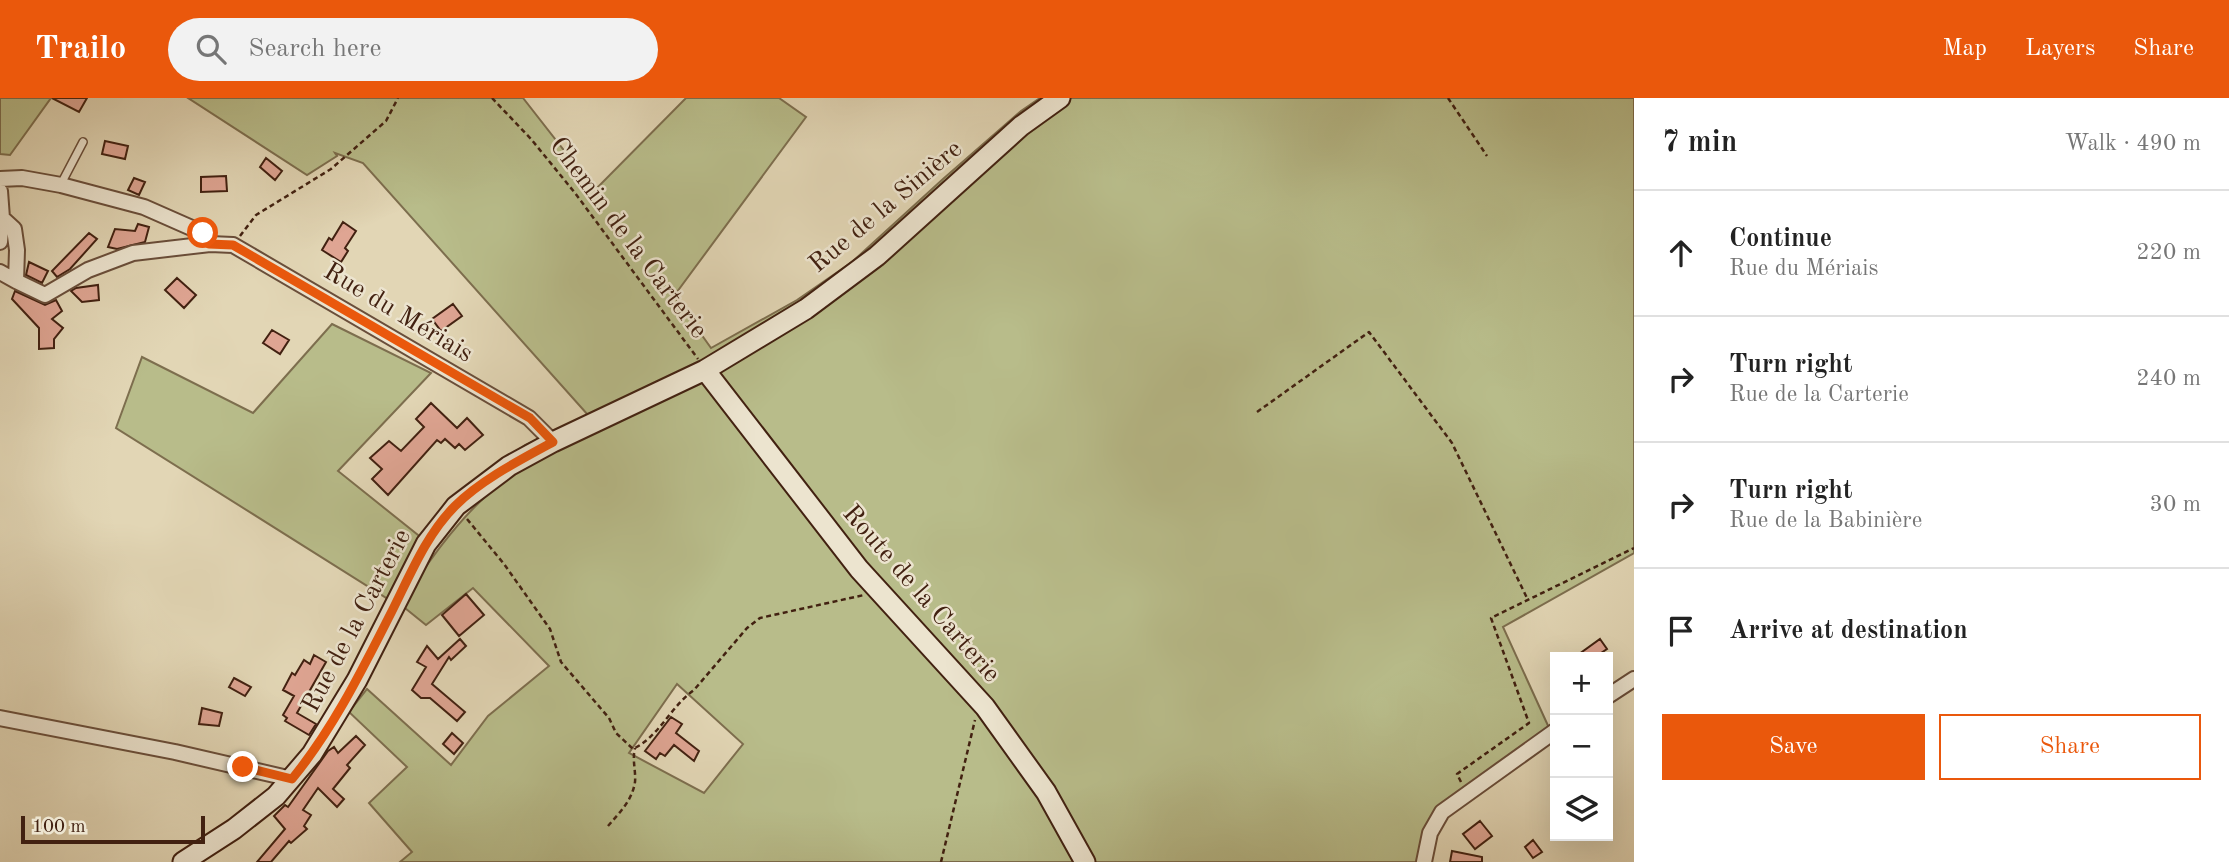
<!DOCTYPE html>
<meta charset="utf-8">
<style>
body{margin:0;font-family:"Old Standard TT",serif;background:#f2f2f2;color:#222}
.controls{position:absolute;right:21px;bottom:21px;display:grid;overflow:hidden;border-radius:0px;box-shadow:0 7px 28px #0002}
.controls button{width:63px;height:63px;display:grid;place-items:center;padding:0;border:0;border-bottom:2px solid #e0e0e0;background:#fff;color:#222;font:35px sans-serif}
.scale{position:absolute;left:21px;bottom:18px;width:184px;box-sizing:border-box;padding-left:7px;border:4px solid #422111;border-top:0;font-size:19px;line-height:24px;white-space:nowrap;color:#422111;-webkit-text-stroke:5px #ece4cf;paint-order:stroke}
.stop{position:absolute;width:21px;height:21px;margin:-16px;border:5px solid #ea580c;border-radius:50%;background:#fff}
.stop.end{background:#ea580c;border-color:#fff;box-shadow:0 2px 7px #0008}
.list{margin:0;padding:0;list-style:none}
h2{display:flex;justify-content:space-between;align-items:center;height:91px;margin:0;padding:0 28px;font-size:30px}
h2 small{font-size:23px;font-weight:400;color:#767676}
.list li{display:grid;grid-template-columns:46px 1fr auto;gap:21px;align-items:center;box-sizing:border-box;height:126px;padding:0 28px;border-top:2px solid #e0e0e0}
.list b{display:block;font-size:26px;white-space:nowrap}
.list p{margin:0;font-size:23px;white-space:nowrap;color:#767676}
.list em{font-size:23px;font-style:normal;color:#767676}
.actions{display:flex;gap:14px;padding:21px 28px}
.actions a{flex:1;padding:16px 0;border:2px solid #ea580c;border-radius:0px;text-align:center;font-size:24px;color:#ea580c}
.actions .main{background:#ea580c;color:#fff}
.icon{flex:none;width:38px;height:38px;fill:none;stroke:currentColor;stroke-width:2;stroke-linecap:round;stroke-linejoin:round}
.map{position:relative;flex:none;width:1634px;height:764px;overflow:hidden}
header{display:flex;align-items:center;gap:42px;box-sizing:border-box;height:98px;padding:0 35px;background:#ea580c;color:#fff}
header strong{font-size:33px}
nav{display:flex;gap:38px;margin-inline-start:auto;font-size:24px}
.search{width:490px;height:63px;background:#f2f2f2;display:flex;align-items:center;gap:18px;box-sizing:border-box;padding:0 24px;border-radius:38px;color:#767676;font-size:26px}
main{display:flex}
aside{flex:1;background:#fff}
.map>svg:first-child{display:block}
.green{fill:#b8bc8a;stroke:#7d6e4e;stroke-width:2;fill-rule:evenodd}
.building{fill:#dfa593;stroke:#422111;stroke-width:2}
.lines{fill:none;stroke-linecap:round;stroke-linejoin:round}
.lane-casing{stroke:#6a4e3a;stroke-width:10}
.street-casing{stroke:#6a4e3a;stroke-width:18}
.secondary-casing{stroke:#422111;stroke-width:23}
.path{stroke:#422111;stroke-width:2.5;stroke-dasharray:5 3.5;stroke-linecap:butt}
.lane{stroke:#ece4cf;stroke-width:7}
.street{stroke:#ece4cf;stroke-width:14}
.secondary{stroke:#ece4cf;stroke-width:19}
.route{stroke:#ea580c;stroke-width:9}
.labels{text-anchor:middle;dominant-baseline:central;stroke-width:5;stroke-linejoin:round;paint-order:stroke}
.street-label{font-size:26px;fill:#422111;stroke:#ece4cf}
</style>
<header>
<strong>Trailo</strong>
<div class="search"><svg class="icon" aria-label="search" viewBox="0 0 24 24"><circle cx="10" cy="10" r="6"/><path d="M15 15l6 6"/></svg>Search here</div>
<nav><a>Map</a><a>Layers</a><a>Share</a></nav>
</header>
<main>
<div class="map">
<svg width="1634" height="764" viewBox="0 0 1634 764">
<rect width="100%" height="100%" fill="#e2d6b5"/>
<filter id="stains"><feTurbulence type="fractalNoise" baseFrequency=".00286" numOctaves="4"/><feColorMatrix values="0 0 0 0 .2 0 0 0 0 .09 0 0 0 0 .02 0 0 0 .5 -.17"/></filter>
<radialGradient id="worn" r=".72"><stop offset=".6" stop-color="#630" stop-opacity="0"/><stop offset="1" stop-color="#630" stop-opacity=".3"/></radialGradient>
<path class="green" d="M0,0H51L10,57L0,56Z
M188,0H523L595,92L686,0H779L806,19L674,198L711,250L797,202L852,164L943,81L1021,13L1040,0H1634V455L1503,529L1550,632L1442,711L1423,764H400L412,754L369,705L407,669L349,614L367,591L451,667L488,618L549,568L473,490L426,527L400,506C426,468 452,429 486,398L477,383L525,347L588,317L363,65L335,55L337,58L307,77ZM677,586L743,646L704,695L629,655Z
M332,226L431,275L338,373L423,441L388,501L116,330L142,259L253,315Z"/>
<path class="building" d="M52,0H87L79,14Z
M105,43L128,48L125,61L102,56Z
M266,60L282,73L275,82L260,69Z
M226,78L227,93L201,94V79Z
M134,80L145,84L139,97L128,92Z
M343,124L356,133L345,150L348,153L341,164L322,152L329,140L332,142Z
M138,126L149,129L145,144L117,151L108,149L115,131L135,133Z
M89,135L97,141L70,171L57,179L52,173Z
M29,164L48,173L42,185L26,177Z
M177,180L196,197L184,210L165,192Z
M98,187L99,202L82,204L71,193L76,190Z
M15,193L45,207L56,202L62,213L52,221L63,230L54,241V250L39,251V230L12,201Z
M453,206L462,218L441,233L432,221Z
M272,232L289,242L280,256L263,245Z
M431,305L457,330L467,320L483,337L465,352L459,346L455,350L445,341L441,345L437,342L388,397L372,381L382,371L370,360L389,343L401,353L424,329L416,321Z
M466,496L484,517L459,538L442,517Z
M460,541L466,548L451,562L449,559L432,586L465,614L457,623L430,600H421L412,592L426,569L417,564L427,548L438,561Z
M1600,541L1607,551L1595,559H1575Z
M314,557L326,564L297,615L316,626L309,637L285,623L287,620L283,617L294,598L283,592L292,575L295,577L304,562L310,566Z
M234,580L251,589L245,598L229,589Z
M202,610L222,615L219,628L199,626Z
M671,619L682,626L676,635L699,653L694,663L674,647L665,658L660,655L656,661L645,653Z
M452,635L463,645L454,656L443,646Z
M356,638L365,647L347,667L350,670L333,691L344,701L337,709L318,690L303,712L311,717L304,728L307,731L291,745L289,743L271,764H257L285,731L274,718L285,707L288,709L328,653L334,649L338,655Z
M1480,723L1492,738L1475,751L1463,736Z
M1533,742L1542,754L1533,760L1525,749Z
M1452,753L1482,759V764H1450Z"/>
<g class="lines">
<g class="lane-casing">
<path id="lane" d="M61,86L83,44"/>
</g>
<g class="street-casing">
<path id="street" d="M0,81L22,80L61,87L144,109L203,135L210,146L233,147L529,320L553,344
M0,93L2,120L14,131L17,152L16,183L45,197L88,172L133,155L210,146
M0,144L2,120
M0,174L16,183
M1608,598L1634,581
M0,620L175,654L292,681
M1424,764L1430,735L1442,714L1555,633"/>
</g>
<g class="secondary-casing">
<path id="secondary" d="M705,272L859,471L985,609L1046,694L1085,764
M183,764L234,731L276,698L312,656L357,582L426,446L456,408L509,368L553,344L705,272L806,211L877,158L1021,28L1060,0"/>
</g>
<path class="path" d="M492,0L531,41L575,95L698,261
M1448,0L1487,58
M240,138L256,117L331,71L386,23L398,0
M1257,314L1369,234L1452,345L1527,500
M467,421L504,466L550,531L561,564L609,620L616,635L633,651C660,638 670,609 694,592L747,530L760,520L864,497
M1461,684L1457,676L1529,625L1491,520L1634,450
M608,728C619,715 632,703 635,684C636,673 632,662 635,650
M941,764L975,622"/>
<use href="#lane" class="lane"/>
<use href="#street" class="street"/>
<use href="#secondary" class="secondary"/>
</g>
<g class="lines">
<path class="route" d="M203,135L209,146L233,147L530,320L553,344C520,362 481,382 455,408C425,438 409,480 390,517C361,574 333,631 292,681L243,669"/>
</g>
<g class="labels">
<g class="street-label">
<text transform="translate(886 109) rotate(-40)">Rue de la Sinière</text>
<text transform="translate(628 140) rotate(53)">Chemin de la Carterie</text>
<text transform="translate(398 215) rotate(31)">Rue du Mériais</text>
<text transform="translate(921 496) rotate(49)">Route de la Carterie</text>
<text transform="translate(357 523) rotate(-62)">Rue de la Carterie</text>
</g>
</g>
<rect width="100%" height="100%" filter="url(#stains)"/>
<rect width="100%" height="100%" fill="url(#worn)"/>
</svg>
<div class="controls">
<button>+</button>
<button>−</button>
<button><svg class="icon" aria-label="layers" viewBox="0 0 24 24"><path d="M12 4l9 5-9 5-9-5zM3 14l9 5 9-5"/></svg></button>
</div>
<div class="scale">100 m</div>
<div class="stop" style="left:203px;top:135px"></div>
<div class="stop end" style="left:243px;top:669px"></div>
</div>
<aside>
<h2>7 min<small>Walk · 490 m</small></h2>
<ul class="list">
<li><svg class="icon" aria-label="ahead" viewBox="0 0 24 24"><path d="M12 20V5M6 11l6-6 6 6"/></svg><div><b>Continue</b><p>Rue du Mériais</p></div><em>220 m</em></li>
<li><svg class="icon" aria-label="right" viewBox="0 0 24 24"><path d="M7 20v-9h11M14 6l5 5-5 5"/></svg><div><b>Turn right</b><p>Rue de la Carterie</p></div><em>240 m</em></li>
<li><svg class="icon" aria-label="right" viewBox="0 0 24 24"><path d="M7 20v-9h11M14 6l5 5-5 5"/></svg><div><b>Turn right</b><p>Rue de la Babinière</p></div><em>30 m</em></li>
<li><svg class="icon" aria-label="arrive" viewBox="0 0 24 24"><path d="M6 21V4h12l-3 4 3 4H6"/></svg><div><b>Arrive at destination</b></div></li>
</ul>
<div class="actions"><a class="main">Save</a><a>Share</a></div>
</aside>
</main>
